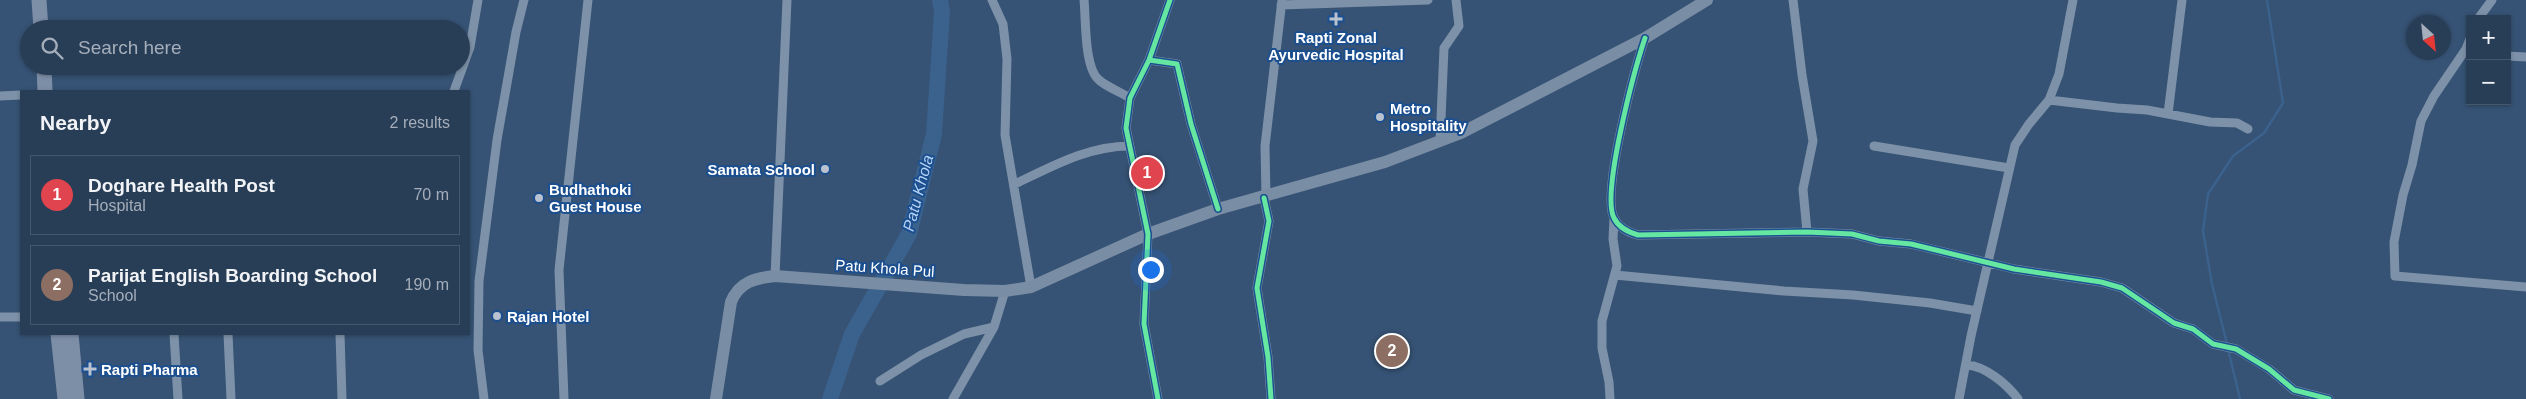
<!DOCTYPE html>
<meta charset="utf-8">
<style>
body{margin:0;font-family:Arial,sans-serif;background:#30455d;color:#f1f3f6}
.controls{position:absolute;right:15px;top:15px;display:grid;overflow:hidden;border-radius:0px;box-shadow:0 1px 4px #0004}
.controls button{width:45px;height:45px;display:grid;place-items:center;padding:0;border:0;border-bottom:1px solid #44576d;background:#283e57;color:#f1f3f6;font:25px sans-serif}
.compass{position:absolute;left:2406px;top:15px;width:45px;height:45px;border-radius:50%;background:#283e57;box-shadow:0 1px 4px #0004;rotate:153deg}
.you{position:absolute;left:1150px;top:269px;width:18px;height:18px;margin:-12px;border:4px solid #fff;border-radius:50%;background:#1a73e8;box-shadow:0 0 0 8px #1a73e833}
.badge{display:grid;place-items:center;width:32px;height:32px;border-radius:50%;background:#b9c2ce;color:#fff;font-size:16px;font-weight:700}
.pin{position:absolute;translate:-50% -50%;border:2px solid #fff;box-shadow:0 1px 5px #0006}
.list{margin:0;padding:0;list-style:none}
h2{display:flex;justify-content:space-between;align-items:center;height:65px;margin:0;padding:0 20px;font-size:21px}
h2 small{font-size:16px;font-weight:400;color:#a5aeba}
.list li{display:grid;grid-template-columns:32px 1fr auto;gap:15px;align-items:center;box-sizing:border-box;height:80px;margin:0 10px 10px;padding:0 10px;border:1px solid #44576d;border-radius:0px}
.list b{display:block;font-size:19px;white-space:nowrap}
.list p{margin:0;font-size:16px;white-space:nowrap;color:#a5aeba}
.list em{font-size:16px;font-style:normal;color:#a5aeba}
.icon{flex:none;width:28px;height:28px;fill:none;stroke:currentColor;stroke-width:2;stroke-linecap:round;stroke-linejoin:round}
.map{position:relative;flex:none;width:2526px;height:399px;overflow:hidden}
.search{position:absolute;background:#283e57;box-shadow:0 1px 4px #0004;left:20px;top:20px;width:450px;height:55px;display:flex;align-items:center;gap:12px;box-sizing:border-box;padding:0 18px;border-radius:28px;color:#a5aeba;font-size:19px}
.panel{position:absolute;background:#283e57;box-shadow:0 1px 4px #0004;left:20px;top:90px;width:450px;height:245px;border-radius:0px}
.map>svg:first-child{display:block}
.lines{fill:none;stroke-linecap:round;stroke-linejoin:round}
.stream{stroke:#3b618d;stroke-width:2.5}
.river{stroke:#3b618d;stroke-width:16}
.minor{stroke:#7d92a8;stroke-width:9}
.secondary{stroke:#798da4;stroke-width:12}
.primary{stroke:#7d8ea7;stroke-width:15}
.cycleway-casing{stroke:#1b4f8f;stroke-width:8}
.cycleway{stroke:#66e7a1;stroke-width:5}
.poi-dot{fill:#b9c2ce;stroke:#1b4f8f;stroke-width:2}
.labels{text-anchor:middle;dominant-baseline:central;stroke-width:4;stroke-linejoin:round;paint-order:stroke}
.poi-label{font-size:15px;font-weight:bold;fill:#fff;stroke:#1b4f8f;text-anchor:start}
.street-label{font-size:15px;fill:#fff;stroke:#1b4f8f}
.water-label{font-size:16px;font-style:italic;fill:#b5d3f5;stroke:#1b4f8f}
</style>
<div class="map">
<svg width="2526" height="399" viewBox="0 0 2526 399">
<rect width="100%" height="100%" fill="#365274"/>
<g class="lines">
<path class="stream" d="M2227,344L2212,284L2203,231L2208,194L2233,156L2264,133L2283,103L2267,0
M2228,349L2240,399"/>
<path class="river" d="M830,399L852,334L909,234L934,134L942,12L940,0"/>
<path class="minor" d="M992,0L1003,24L1007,59L1005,135L1031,287
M1084,0C1086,19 1084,68 1099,80C1107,87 1120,92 1130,98
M1793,0L1802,75L1813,141L1803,189L1807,232
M1281,5L1428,0
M2478,19L2492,0
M1645,38C1635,68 1601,193 1614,218C1619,228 1628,232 1638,235L1807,232L1852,234L1879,241L1911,244L2014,269L2101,282L2122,288L2174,323L2193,329L2213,344L2236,349L2269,369L2294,390L2329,399
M2470,39L2466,49L2434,96L2421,121L2412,165L2403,195L2394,242L2395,276L2526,287
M2507,56L2526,57
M1149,60L1177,64L1191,124L1218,209
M454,91L470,47L478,0
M0,96L21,95
M2049,100L2117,108L2147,110L2210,122L2237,123L2248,129
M2168,114L2182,0
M1440,142L1444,48L1459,26L1456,0
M1874,146L2009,168
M1015,184C1051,167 1088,146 1129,146
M1266,197L1265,146L1282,0
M1264,198L1269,221L1257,288L1268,357L1271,399
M1615,275L1784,291L1853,295L1930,303L1977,311
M775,276L787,0
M0,317H21
M174,334L178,399
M228,334L231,399
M340,334L342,399
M1967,365C1985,366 2007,384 2018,399
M880,381L921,355L964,334L994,327
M484,399L478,350L479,281L497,140L516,32L524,0
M564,399L559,270L588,0
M953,399L994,327L1005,291
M1158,399L1144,324L1148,234L1126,128L1130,98L1149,60L1170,0
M1610,399L1609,382L1602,348V321L1617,266L1613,239L1614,218
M1959,399L1971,336L2015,145L2029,124L2049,100L2059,74L2073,0"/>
<path class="secondary" d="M716,399L731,302C739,282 755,278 775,276L964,290L1005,291L1031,287L1148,234L1218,209L1385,162L1461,133L1645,38L1707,0"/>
<path class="primary" d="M39,0L41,29
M44,66L45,91
M58,334L65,399
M71,334L77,399"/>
<g class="cycleway-casing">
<path id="cycleway" d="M1645,38C1635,68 1601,193 1614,218C1619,228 1628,232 1638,235L1807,232L1852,234L1879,241L1911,244L2014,269L2101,282L2122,288L2174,323L2193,329L2213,344L2236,349L2269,369L2294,390L2329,399
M1149,60L1177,64L1191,124L1218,209
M1264,198L1269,221L1257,288L1268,357L1271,399
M1158,399L1144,324L1148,234L1126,128L1130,98L1149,60L1170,0"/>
</g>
<use href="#cycleway" class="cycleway"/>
</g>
<g class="poi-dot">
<path d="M1333.5 11.5h5v5h5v5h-5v5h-5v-5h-5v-5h5z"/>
<circle cx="1380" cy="117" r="5"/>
<circle cx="825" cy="169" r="5"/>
<circle cx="539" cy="198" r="5"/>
<circle cx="497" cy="316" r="5"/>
<path d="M87.5 361.5h5v5h5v5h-5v5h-5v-5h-5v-5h5z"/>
</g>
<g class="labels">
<g class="poi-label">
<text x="1336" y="37" text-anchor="middle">Rapti Zonal<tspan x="1336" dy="17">Ayurvedic Hospital</tspan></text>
<text x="1390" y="108">Metro<tspan x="1390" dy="17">Hospitality</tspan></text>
<text x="815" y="169" text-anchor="end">Samata School</text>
<text x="549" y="189">Budhathoki<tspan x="549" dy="17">Guest House</tspan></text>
<text x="507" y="316">Rajan Hotel</text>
<text x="101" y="369">Rapti Pharma</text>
</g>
<g class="street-label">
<text transform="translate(885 268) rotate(4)">Patu Khola Pul</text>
</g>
<g class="water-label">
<text transform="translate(918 193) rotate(-75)">Patu Khola</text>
</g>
</g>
</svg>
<div class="controls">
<button>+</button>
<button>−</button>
</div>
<svg class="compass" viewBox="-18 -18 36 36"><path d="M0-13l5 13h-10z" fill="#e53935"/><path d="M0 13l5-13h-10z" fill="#a5aeba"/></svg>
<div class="you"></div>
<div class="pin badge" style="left:1147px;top:173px;background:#e0444e">1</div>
<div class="pin badge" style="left:1392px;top:351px;background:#8d6e63">2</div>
<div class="search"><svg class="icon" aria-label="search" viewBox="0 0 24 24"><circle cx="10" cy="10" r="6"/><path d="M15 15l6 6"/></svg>Search here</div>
<section class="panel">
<h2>Nearby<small>2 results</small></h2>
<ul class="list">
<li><span class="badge" style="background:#e0444e">1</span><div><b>Doghare Health Post</b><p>Hospital</p></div><em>70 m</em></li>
<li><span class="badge" style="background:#8d6e63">2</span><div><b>Parijat English Boarding School</b><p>School</p></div><em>190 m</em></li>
</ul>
</section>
</div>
